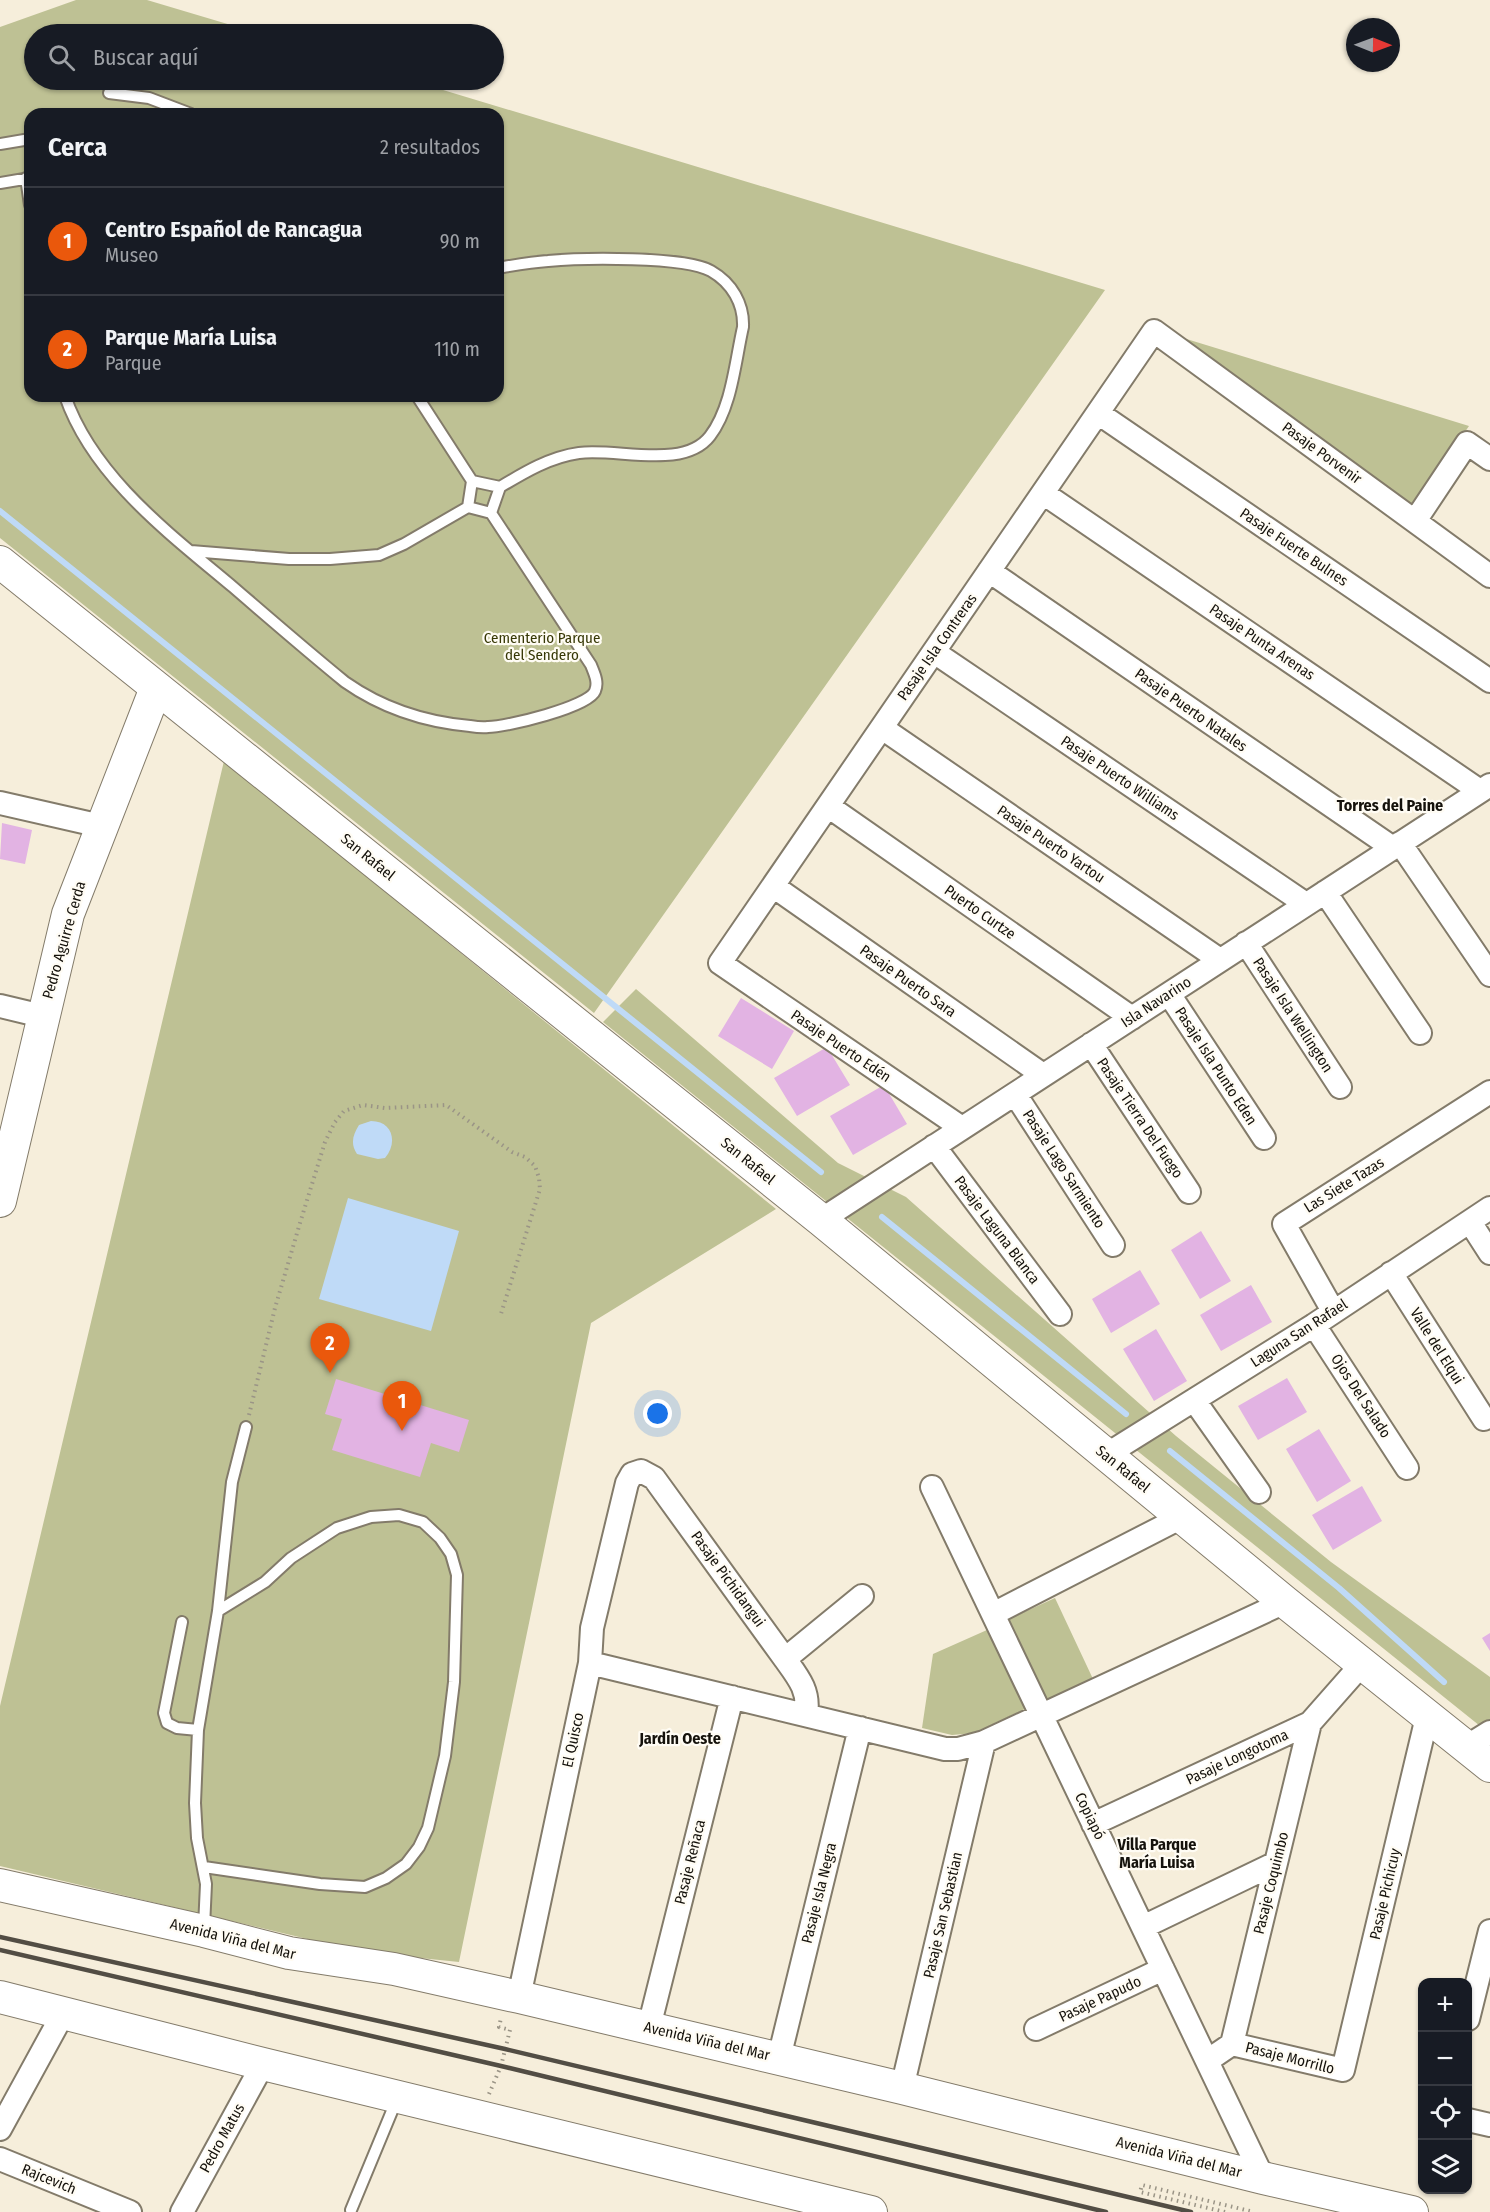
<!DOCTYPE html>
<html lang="es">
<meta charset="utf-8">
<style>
body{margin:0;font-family:"Fira Sans Condensed",sans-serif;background:#20242c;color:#f1f3f6}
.controls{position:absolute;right:18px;bottom:18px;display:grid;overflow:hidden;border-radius:12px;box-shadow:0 2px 4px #0004}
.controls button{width:54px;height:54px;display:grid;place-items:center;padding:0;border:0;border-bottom:2px solid #363941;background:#171b24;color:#f1f3f6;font:30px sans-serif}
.compass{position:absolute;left:1346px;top:18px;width:54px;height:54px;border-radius:50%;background:#171b24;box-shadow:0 2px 4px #0004;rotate:91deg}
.you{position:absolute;left:658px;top:1414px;width:21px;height:21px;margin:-15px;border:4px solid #fff;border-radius:50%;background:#1a73e8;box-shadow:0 0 0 9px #1a73e833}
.badge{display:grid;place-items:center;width:39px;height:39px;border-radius:50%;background:#ea580c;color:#fff;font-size:20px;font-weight:700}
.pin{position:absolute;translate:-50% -50px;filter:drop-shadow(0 2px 3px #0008)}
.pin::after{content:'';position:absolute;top:32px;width:21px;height:18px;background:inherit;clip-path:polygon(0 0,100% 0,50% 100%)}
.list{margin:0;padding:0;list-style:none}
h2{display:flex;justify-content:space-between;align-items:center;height:78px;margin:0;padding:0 24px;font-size:26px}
h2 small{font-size:20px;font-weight:400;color:#9ea1a6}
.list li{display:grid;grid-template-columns:39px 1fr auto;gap:18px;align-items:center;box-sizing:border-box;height:108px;padding:0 24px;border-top:2px solid #363941}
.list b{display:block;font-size:22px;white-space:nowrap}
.list p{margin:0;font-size:20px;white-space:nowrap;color:#9ea1a6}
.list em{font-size:20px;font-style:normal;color:#9ea1a6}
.icon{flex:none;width:33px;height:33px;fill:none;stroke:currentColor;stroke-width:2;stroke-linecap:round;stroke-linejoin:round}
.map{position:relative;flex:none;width:1490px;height:2212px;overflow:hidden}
.search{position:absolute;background:#171b24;box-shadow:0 2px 4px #0004;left:24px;top:24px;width:480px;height:66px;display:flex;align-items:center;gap:15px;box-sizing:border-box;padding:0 21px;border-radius:33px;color:#9ea1a6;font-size:22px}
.panel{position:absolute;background:#171b24;box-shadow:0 2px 4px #0004;left:24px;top:108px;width:480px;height:294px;border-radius:18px}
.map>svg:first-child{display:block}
.green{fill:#bec194;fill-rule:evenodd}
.water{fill:#bfdaf7}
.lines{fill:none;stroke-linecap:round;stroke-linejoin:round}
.stream{stroke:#bfdaf7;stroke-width:6}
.building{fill:#e2b3e3}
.lane-casing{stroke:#837b6a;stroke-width:14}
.street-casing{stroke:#837b6a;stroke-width:26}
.secondary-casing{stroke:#837b6a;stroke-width:34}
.path{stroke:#9a9486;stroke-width:4;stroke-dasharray:1.5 4.5;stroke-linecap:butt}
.lane{stroke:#fff;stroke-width:10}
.street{stroke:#fff;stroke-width:22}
.secondary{stroke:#fff;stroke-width:32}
.rail{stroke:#524d44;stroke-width:4.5}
.labels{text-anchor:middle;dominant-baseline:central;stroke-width:4.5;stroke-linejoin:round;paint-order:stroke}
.street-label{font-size:15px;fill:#15120c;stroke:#fffcf4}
.park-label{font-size:15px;fill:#363705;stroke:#fffcf4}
.neighbourhood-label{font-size:16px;font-weight:bold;fill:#15120c;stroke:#fffcf4}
</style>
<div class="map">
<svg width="1490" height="2212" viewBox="0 0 1490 2212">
<rect width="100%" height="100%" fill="#f6eedb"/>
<path class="green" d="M76,0H147L261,34H34V80H410L1105,290L594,1013L0,538V27ZM30,114H498V396H30Z
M1180,337L1469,426L1413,508Z
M224,761L776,1209L591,1323L459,1962L362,1952L0,1866V1706Z
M636,989L838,1163L906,1197L1176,1436L1331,1562L1490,1677V1734L603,1022Z
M1055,1598L1093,1679L1048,1701L1009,1619Z
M987,1630L1025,1709L974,1733L952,1735L922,1728L933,1654Z"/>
<path class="water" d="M371,1121C393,1121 398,1143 385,1158L378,1159L357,1154C350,1143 353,1135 359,1125Z
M348,1198L459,1231L431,1331L319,1299Z"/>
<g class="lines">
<path class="stream" d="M0,511L821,1172
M882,1217L1126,1414
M1170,1451L1339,1588L1444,1682"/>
</g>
<path class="building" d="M2,823L32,830L25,864L0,859Z
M741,998L794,1031L772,1069L718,1036Z
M827,1047L850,1085L797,1116L774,1078Z
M884,1085L907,1124L853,1155L830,1116Z
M1201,1231L1231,1281L1200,1299L1171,1250Z
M1140,1270L1160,1304L1111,1333L1092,1299Z
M1251,1285L1272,1322L1221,1351L1200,1315Z
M1156,1329L1187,1381L1154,1401L1123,1349Z
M1287,1378L1307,1412L1258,1440L1238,1406Z
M336,1379L469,1420L459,1452L431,1443L420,1477L332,1450L342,1419L325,1414Z
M1319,1429L1351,1481L1317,1502L1286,1449Z
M1362,1486L1382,1521L1333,1550L1312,1515Z
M1490,1633V1651L1482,1638Z"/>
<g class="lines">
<g class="lane-casing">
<path id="lane" d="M109,93L149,98L191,114
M0,144L30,139
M26,178L30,205
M0,183L30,178
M498,268C515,265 531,262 548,261C581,258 685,256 711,271C732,283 744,304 743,327C735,362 732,407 710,436C684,470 618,448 579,453C550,457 525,472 500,487
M65,396C93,477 170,534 233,587C270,619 307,651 345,682C382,708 425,722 470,726C476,727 482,728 488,727C506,727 589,707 595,691C599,682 594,673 591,665L491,513
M468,507L472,481
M191,551L289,559H330L379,555L404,544L468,507L491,513L500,487L472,481L417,396
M182,1622L164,1713L167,1723L177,1728L198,1730
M204,1867L320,1884L365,1887L386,1878L406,1864L419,1847L428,1828L445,1756L454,1682L457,1575L451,1554L440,1538L423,1522L399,1515L371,1517L337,1528L291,1558L265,1582L218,1611
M204,1927L206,1884L197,1838L195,1803L198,1730L218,1611L232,1482L246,1427
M351,2210L392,2111L395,2098"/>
</g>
<g class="street-casing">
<path id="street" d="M1098,413L1490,681
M1043,493L1480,791
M1415,521L1467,443L1490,459
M989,571L1393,848
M934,652L1306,904
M882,728L1220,960
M0,803L101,826
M828,806L1132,1018
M1400,843L1490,975
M773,886L1043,1075
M1325,892L1420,1033
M1246,943L1340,1087
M1169,994L1264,1138
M0,1006L42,1016
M1091,1044L1189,1192
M1015,1094L1113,1245
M962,1128L720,963L1154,331L1490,576
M934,1146L1060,1314
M821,1220L1490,785
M1470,1222L1490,1253
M1391,1273L1484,1419
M1333,1311L1284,1224L1490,1092
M1314,1325L1407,1468
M1194,1400L1259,1492
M1106,1455L1314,1325L1490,1208
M932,1487L1263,2178
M993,1614L1182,1517
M785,1659L862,1596
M590,1663L945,1749H958L984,1742L1285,1602
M1466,1747L1490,1732
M1093,1824L1310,1723L1362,1664
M1143,1927L1276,1863
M519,1997L590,1663L592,1628L627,1483L632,1474L641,1471L654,1478L785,1659C798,1677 810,1691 806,1714
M1468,2019L1490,1931
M649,2027L732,1697
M1036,2029L1163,1969
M1232,2044L1310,1723
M779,2058L860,1728
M1207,2061L1232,2044L1343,2070L1427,1717
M902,2088L984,1742
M1468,2120L1490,2125
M0,2129L64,2012
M0,2159L130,2212
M182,2212L263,2064"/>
</g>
<g class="secondary-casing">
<path id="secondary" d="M0,562L821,1220L1285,1602L1490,1766
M0,1201L68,914L156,688
M0,1885L204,1931L289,1953L394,1969L519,1997L902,2088L1263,2178L1412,2212
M0,1997L263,2064L871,2212"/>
</g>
<path class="path" d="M249,1415L275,1308L300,1223L325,1142L335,1122L344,1111L363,1105L385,1108L446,1105L512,1152L525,1157L535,1166L539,1178L540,1189L500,1317
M489,2094L501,2066L510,2030L499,2027L501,2018
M1225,2212L1140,2192L1142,2185L1254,2212"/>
<use href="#lane" class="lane"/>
<use href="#street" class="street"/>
<use href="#secondary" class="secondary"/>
<path class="rail" d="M0,1937L505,2049L1191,2212
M0,1950L501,2066L1106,2212"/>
</g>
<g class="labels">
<g class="street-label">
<text transform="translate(1322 453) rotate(36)">Pasaje Porvenir</text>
<text transform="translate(1294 547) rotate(34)">Pasaje Fuerte Bulnes</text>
<text transform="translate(1262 642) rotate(34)">Pasaje Punta Arenas</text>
<text transform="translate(937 647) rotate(-55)">Pasaje Isla Contreras</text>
<text transform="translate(1191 710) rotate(35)">Pasaje Puerto Natales</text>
<text transform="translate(1120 778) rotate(34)">Pasaje Puerto Williams</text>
<text transform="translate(1051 844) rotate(34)">Pasaje Puerto Yartou</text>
<text transform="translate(368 857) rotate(39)">San Rafael</text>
<text transform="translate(980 912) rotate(35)">Puerto Curtze</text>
<text transform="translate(64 940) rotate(-74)">Pedro Aguirre Cerda</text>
<text transform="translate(908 981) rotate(35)">Pasaje Puerto Sara</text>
<text transform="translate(1156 1002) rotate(-33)">Isla Navarino</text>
<text transform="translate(1293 1015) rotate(57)">Pasaje Isla Wellington</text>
<text transform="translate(841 1046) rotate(34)">Pasaje Puerto Edén</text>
<text transform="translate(1216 1066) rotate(57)">Pasaje Isla Punto Eden</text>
<text transform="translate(1140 1118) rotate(56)">Pasaje Tierra Del Fuego</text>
<text transform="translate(748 1161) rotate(39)">San Rafael</text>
<text transform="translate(1064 1169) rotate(57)">Pasaje Lago Sarmiento</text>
<text transform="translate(1344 1185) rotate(-32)">Las Siete Tazas</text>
<text transform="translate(997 1230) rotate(53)">Pasaje Laguna Blanca</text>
<text transform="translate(1299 1333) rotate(-33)">Laguna San Rafael</text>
<text transform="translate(1437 1346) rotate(58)">Valle del Elqui</text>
<text transform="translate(1361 1396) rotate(57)">Ojos Del Salado</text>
<text transform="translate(1123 1469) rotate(39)">San Rafael</text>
<text transform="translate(728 1579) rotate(54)">Pasaje Pichidangui</text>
<text transform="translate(573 1740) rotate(-78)">El Quisco</text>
<text transform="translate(1237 1757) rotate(-25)">Pasaje Longotoma</text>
<text transform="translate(1090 1816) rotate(64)">Copiapó</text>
<text transform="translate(690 1862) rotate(-76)">Pasaje Reñaca</text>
<text transform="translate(1271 1883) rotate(-76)">Pasaje Coquimbo</text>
<text transform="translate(819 1893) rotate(-76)">Pasaje Isla Negra</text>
<text transform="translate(1385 1894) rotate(-77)">Pasaje Pichicuy</text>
<text transform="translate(943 1915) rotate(-77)">Pasaje San Sebastian</text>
<text transform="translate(233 1939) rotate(14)">Avenida Viña del Mar</text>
<text transform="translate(1100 1999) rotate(-25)">Pasaje Papudo</text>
<text transform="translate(707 2041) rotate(13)">Avenida Viña del Mar</text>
<text transform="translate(1290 2058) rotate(14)">Pasaje Morrillo</text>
<text transform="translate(222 2138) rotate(-61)">Pedro Matus</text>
<text transform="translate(1179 2157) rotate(14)">Avenida Viña del Mar</text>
<text transform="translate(49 2179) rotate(22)">Rajcevich</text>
</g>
<g class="park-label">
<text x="542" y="638">Cementerio Parque<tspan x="542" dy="17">del Sendero</tspan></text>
</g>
<g class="neighbourhood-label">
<text x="1390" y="805">Torres del Paine</text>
<text x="680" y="1738">Jardín Oeste</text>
<text x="1157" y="1844">Villa Parque<tspan x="1157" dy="18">María Luisa</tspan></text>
</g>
</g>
</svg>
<div class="controls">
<button>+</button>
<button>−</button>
<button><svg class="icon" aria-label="locate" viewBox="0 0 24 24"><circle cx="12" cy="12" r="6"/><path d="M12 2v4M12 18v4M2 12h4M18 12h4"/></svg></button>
<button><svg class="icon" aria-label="layers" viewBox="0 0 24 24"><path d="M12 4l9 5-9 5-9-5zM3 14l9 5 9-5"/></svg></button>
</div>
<svg class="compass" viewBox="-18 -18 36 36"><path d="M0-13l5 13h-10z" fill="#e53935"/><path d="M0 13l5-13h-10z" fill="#9ea1a6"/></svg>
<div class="you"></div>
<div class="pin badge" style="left:402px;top:1431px">1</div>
<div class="pin badge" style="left:330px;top:1373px">2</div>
<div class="search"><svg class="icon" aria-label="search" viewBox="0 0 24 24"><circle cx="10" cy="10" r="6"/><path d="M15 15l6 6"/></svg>Buscar aquí</div>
<section class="panel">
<h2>Cerca<small>2 resultados</small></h2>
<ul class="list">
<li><span class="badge">1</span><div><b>Centro Español de Rancagua</b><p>Museo</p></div><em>90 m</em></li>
<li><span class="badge">2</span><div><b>Parque María Luisa</b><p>Parque</p></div><em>110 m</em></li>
</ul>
</section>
</div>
